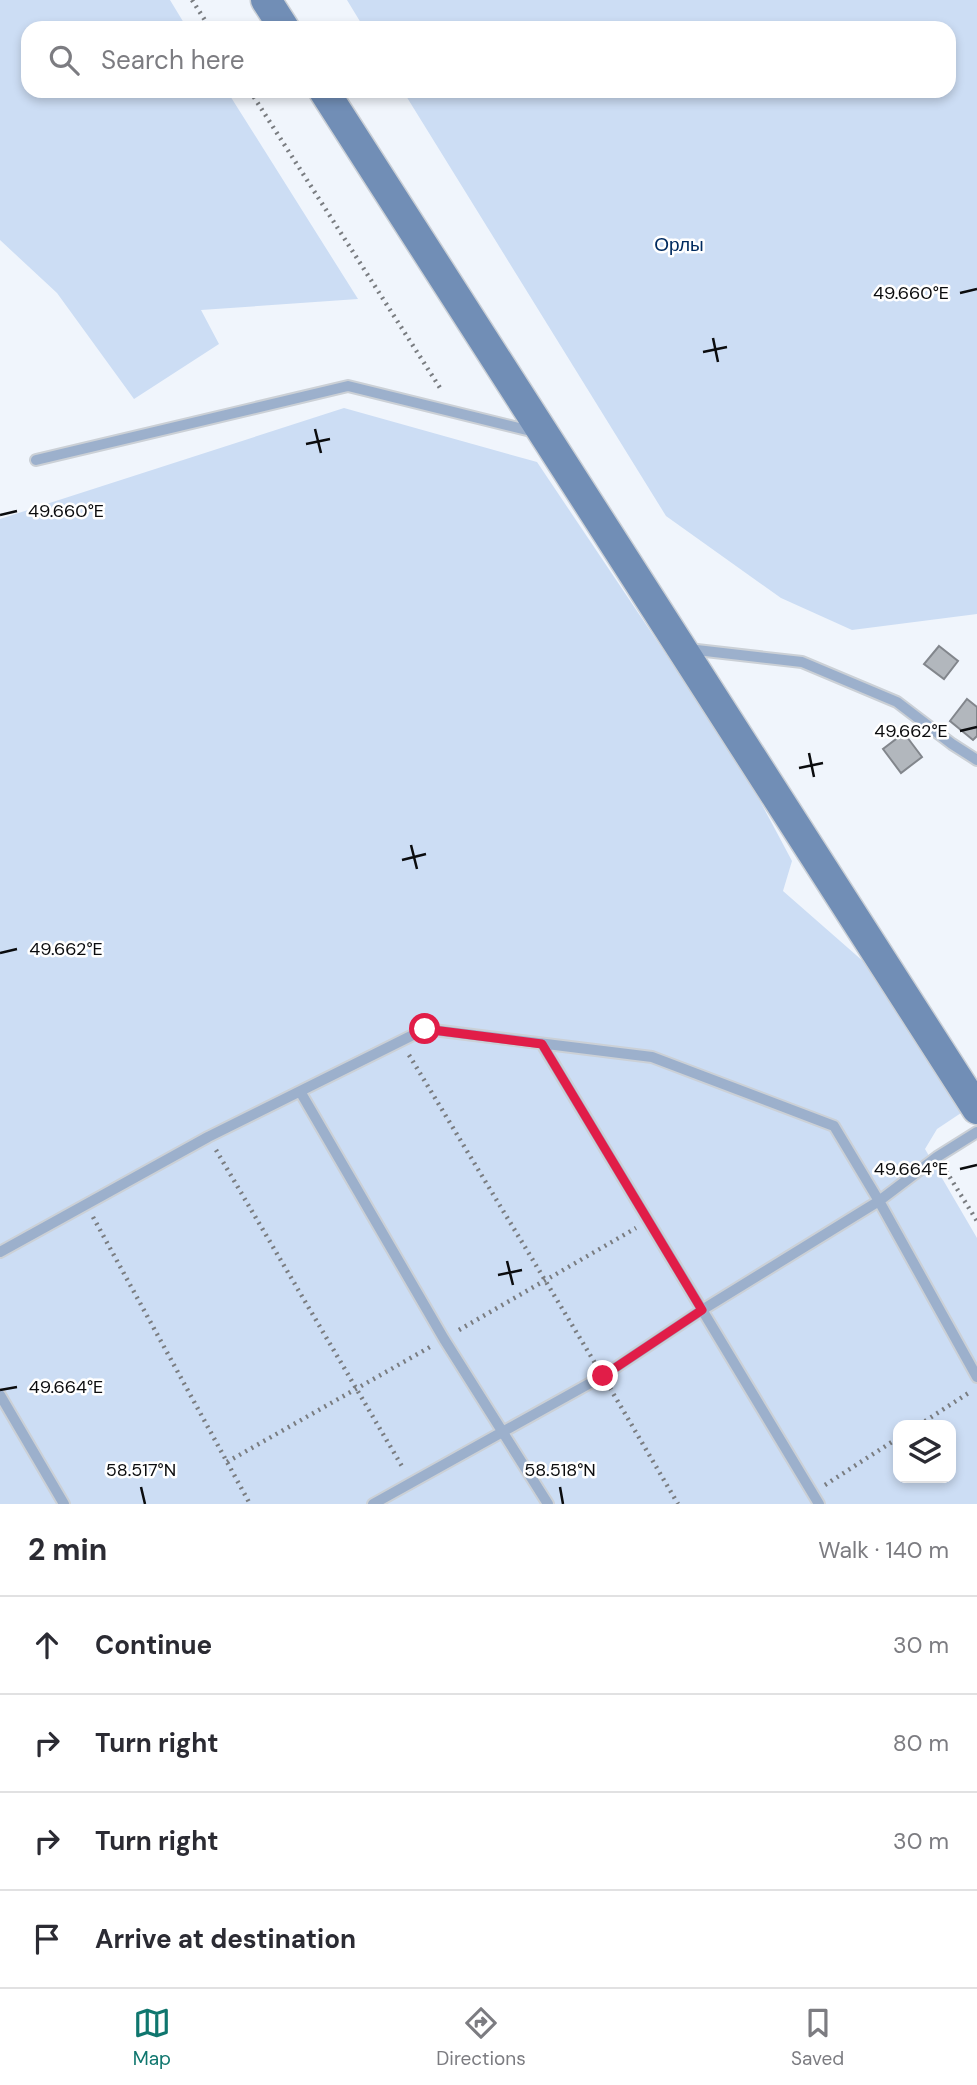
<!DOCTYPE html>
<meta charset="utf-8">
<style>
body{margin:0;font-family:"DM Sans",sans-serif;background:#f7f7f7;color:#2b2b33}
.controls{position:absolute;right:21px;bottom:21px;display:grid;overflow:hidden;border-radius:14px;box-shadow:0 4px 10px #0003}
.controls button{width:63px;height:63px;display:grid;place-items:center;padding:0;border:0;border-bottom:2px solid #e1e1e2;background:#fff;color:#2b2b33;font:35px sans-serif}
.stop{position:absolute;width:21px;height:21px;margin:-16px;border:5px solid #e11d48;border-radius:50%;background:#fff}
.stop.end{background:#e11d48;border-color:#fff;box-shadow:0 2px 7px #0008}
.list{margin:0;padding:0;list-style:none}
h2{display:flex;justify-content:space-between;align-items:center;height:91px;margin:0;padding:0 28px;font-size:30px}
h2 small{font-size:23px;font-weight:400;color:#7c7c81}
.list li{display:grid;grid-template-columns:46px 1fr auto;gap:21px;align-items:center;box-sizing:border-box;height:98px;padding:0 28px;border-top:2px solid #e1e1e2}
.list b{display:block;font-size:26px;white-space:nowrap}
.list em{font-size:23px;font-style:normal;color:#7c7c81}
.icon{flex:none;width:38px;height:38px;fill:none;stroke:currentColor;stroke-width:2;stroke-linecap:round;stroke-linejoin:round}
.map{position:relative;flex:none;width:977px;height:1504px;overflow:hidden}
.search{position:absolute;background:#fff;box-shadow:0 4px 10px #0003;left:21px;right:21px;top:21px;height:77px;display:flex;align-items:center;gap:18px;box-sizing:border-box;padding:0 24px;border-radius:21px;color:#7c7c81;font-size:26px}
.sheet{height:483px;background:#fff}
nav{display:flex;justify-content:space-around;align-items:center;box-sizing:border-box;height:98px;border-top:2px solid #e1e1e2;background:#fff;font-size:19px;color:#7c7c81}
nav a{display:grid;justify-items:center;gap:4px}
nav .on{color:#0f766e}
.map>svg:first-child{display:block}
.green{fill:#ccddf4;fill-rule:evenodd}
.building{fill:#b2b7bd;stroke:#82868c;stroke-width:2}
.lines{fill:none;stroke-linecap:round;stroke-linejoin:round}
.service-casing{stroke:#cbd0d6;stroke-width:14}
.secondary-casing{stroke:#cbd0d6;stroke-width:33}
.path{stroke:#7a7d81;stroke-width:4.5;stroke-dasharray:2 5;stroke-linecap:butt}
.service{stroke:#9cb0cc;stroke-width:10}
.secondary{stroke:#718eb6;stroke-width:30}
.route{stroke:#e11d48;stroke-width:9}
.ticks{fill:none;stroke:#0b0c0e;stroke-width:2.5}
.labels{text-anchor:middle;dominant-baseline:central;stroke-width:5;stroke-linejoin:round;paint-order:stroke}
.park-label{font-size:19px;fill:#002b60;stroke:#fff}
.ticks-label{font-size:18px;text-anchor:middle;fill:#0b0c0e;stroke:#fff;stroke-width:5;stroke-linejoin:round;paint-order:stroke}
</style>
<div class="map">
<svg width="977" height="1504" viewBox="0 0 977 1504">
<rect width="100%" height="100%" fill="#f0f5fc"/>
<path class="green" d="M0,0H170L187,28H28V91H227L358,299L201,310L219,344L134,399L57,293L0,240Z
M347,0H977V614L852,630L781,598L666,516L403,91H949V28H364Z
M344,408L537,462L743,769L792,861L783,891L872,969L950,1084L961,1113L937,1129L925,1149L977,1238V1504H0V519ZM898,1425H951V1478H898Z"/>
<path class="building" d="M939,646L958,661L944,679L924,664Z
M967,699L977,707V736L973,740L950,721Z
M904,733L922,757L901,773L883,749Z"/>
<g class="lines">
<g class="service-casing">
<path id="service" d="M36,460L348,386L535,432
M688,649L802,662L897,702L952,744L977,760
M542,1044L819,1504
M301,1093L444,1339L548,1504
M0,1252L208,1137L425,1029L652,1057L834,1126L879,1201L937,1157L977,1132
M0,1395L64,1504
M373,1504L603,1376L702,1310L879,1201L977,1377"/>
</g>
<g class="secondary-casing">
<path id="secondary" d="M266,0L284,28
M324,91L977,1109"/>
</g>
<path class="path" d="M192,0L210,28
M250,91L442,391
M409,1055L595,1363
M216,1150L403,1468
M946,1171L977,1221
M93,1217L250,1504
M459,1330L636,1228
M610,1388L678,1504
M919,1425L970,1392
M227,1462L430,1347
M825,1485L898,1438"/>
<use href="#service" class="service"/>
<use href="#secondary" class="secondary"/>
</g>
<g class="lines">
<path class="route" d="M425,1029L542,1044L702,1310L603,1376"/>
</g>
<path class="ticks" d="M960,293L977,289M713,338L718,362M703,352L727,347M315,429L321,453M306,444L330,439M0,515L17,511M960,731L977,727M809,753L814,777M799,768L823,763M411,845L417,869M402,860L426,854M0,953L17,949M960,1169L977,1165M507,1261L513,1285M498,1275L522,1270M0,1390L17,1387M141,1487L145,1504M560,1487L563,1504"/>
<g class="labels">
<g class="park-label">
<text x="679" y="244">Орлы</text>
</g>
</g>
<g class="ticks-label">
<text x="911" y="299">49.660°E</text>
<text x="66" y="517">49.660°E</text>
<text x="911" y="737">49.662°E</text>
<text x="66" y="955">49.662°E</text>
<text x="911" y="1175">49.664°E</text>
<text x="66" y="1393">49.664°E</text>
<text x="141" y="1476">58.517°N</text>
<text x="560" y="1476">58.518°N</text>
</g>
</svg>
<div class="controls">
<button><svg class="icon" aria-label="layers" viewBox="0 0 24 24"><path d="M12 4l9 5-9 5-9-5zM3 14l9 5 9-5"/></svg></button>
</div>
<div class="stop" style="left:425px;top:1029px"></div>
<div class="stop end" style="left:603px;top:1376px"></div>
<div class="search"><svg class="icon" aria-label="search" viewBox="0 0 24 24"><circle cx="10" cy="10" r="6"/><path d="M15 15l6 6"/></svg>Search here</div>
</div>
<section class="sheet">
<h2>2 min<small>Walk · 140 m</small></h2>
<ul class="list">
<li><svg class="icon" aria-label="ahead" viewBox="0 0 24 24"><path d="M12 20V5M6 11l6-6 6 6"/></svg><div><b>Continue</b></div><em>30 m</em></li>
<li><svg class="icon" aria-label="right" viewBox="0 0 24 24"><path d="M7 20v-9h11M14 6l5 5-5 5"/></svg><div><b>Turn right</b></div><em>80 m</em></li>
<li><svg class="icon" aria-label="right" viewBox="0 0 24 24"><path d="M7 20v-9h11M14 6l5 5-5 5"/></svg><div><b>Turn right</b></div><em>30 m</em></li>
<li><svg class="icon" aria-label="arrive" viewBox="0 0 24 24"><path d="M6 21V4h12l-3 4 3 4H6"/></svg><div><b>Arrive at destination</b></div></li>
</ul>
</section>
<nav>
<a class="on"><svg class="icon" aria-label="map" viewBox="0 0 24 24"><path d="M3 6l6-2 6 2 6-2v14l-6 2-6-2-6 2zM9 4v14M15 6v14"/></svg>Map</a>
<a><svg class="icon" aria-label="directions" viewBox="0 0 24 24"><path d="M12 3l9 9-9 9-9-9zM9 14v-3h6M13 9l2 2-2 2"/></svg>Directions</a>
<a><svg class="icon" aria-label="saved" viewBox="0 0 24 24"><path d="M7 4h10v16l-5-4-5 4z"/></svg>Saved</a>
</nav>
